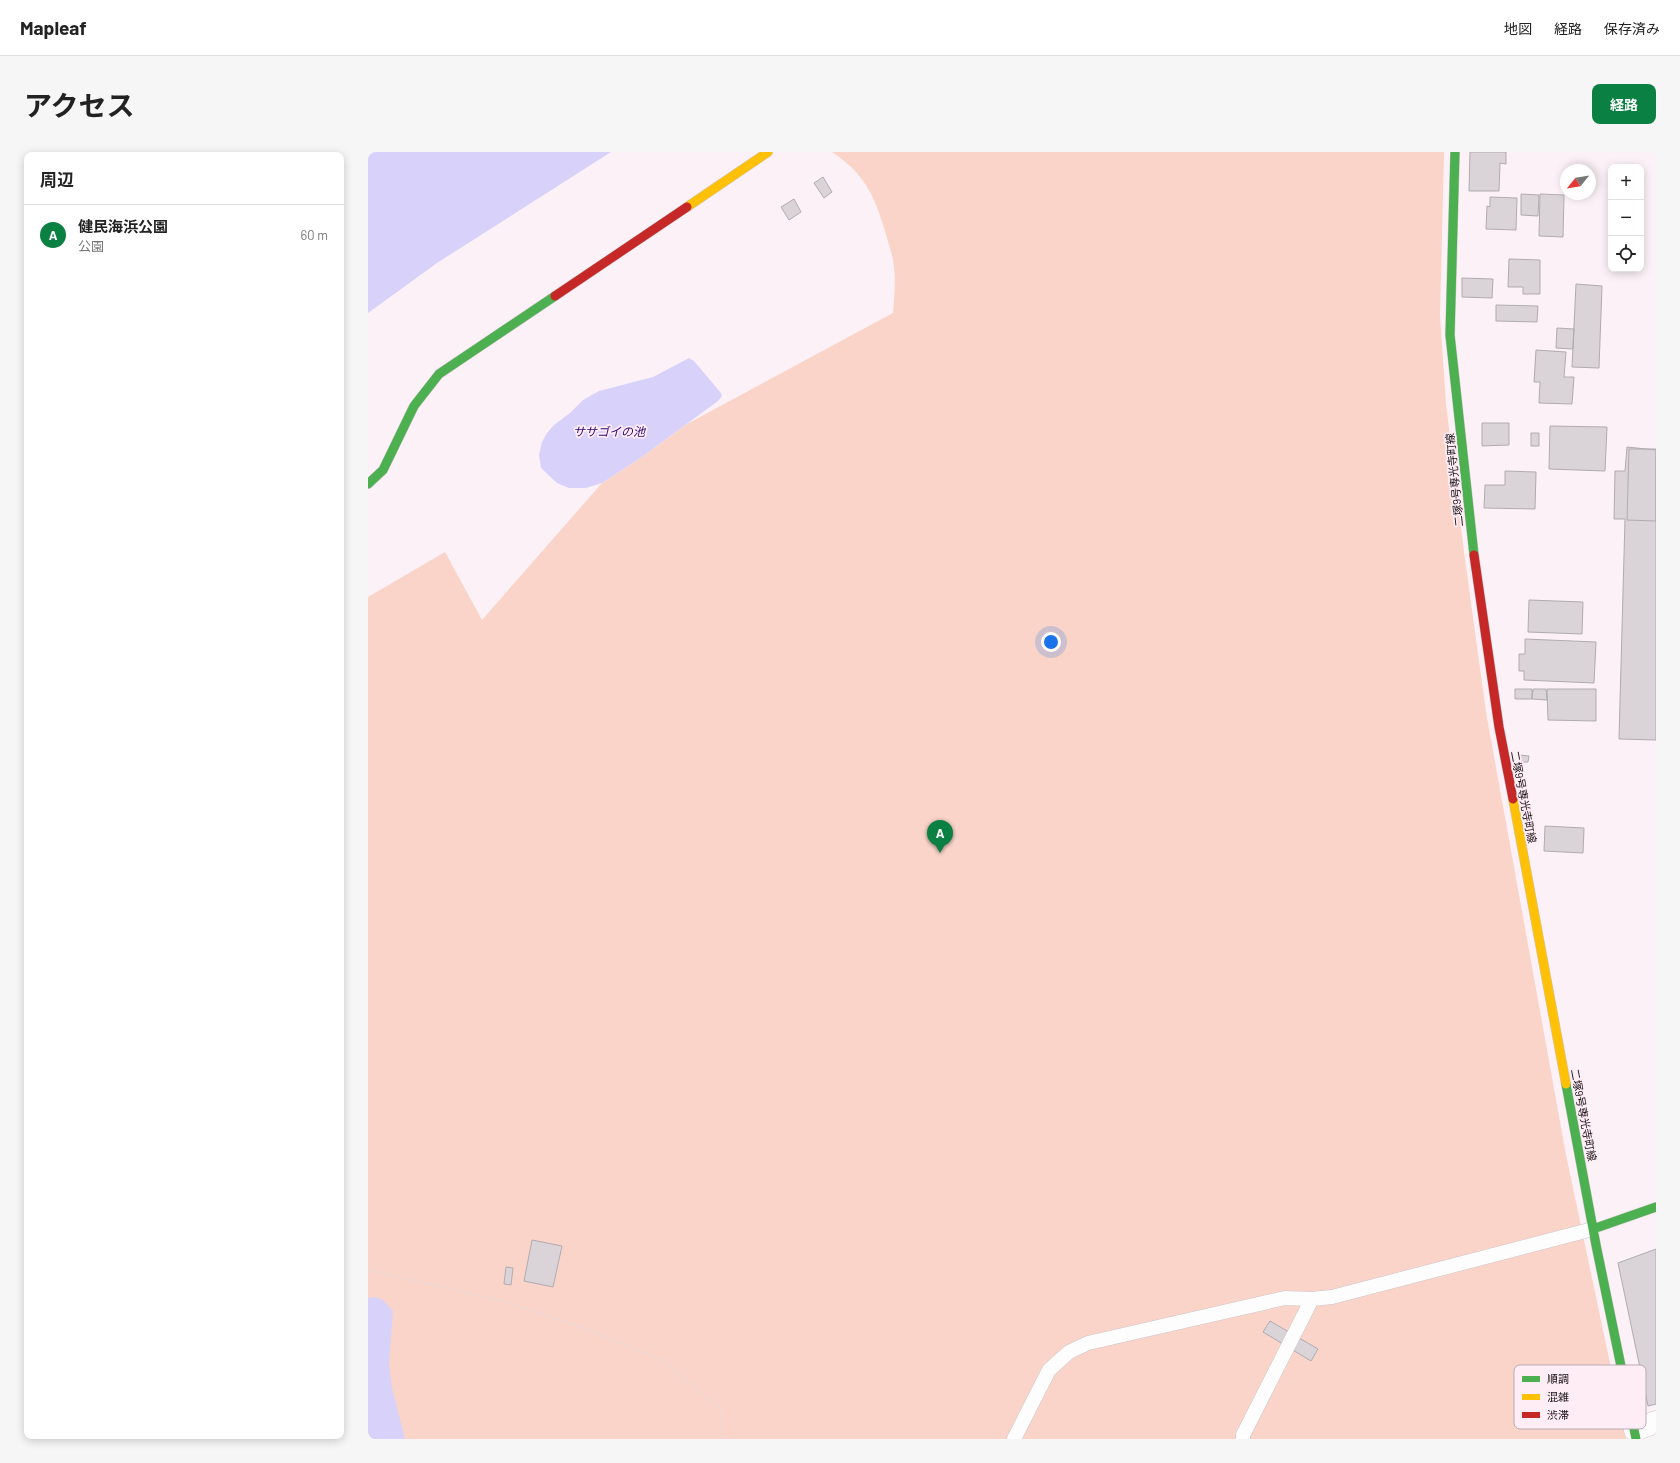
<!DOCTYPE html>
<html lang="ja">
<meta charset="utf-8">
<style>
body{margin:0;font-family:Barlow,"Noto Sans JP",sans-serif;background:#f6f6f6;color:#222}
.controls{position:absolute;right:12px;top:12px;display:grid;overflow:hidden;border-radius:8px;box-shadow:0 2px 10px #0003}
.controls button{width:36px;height:36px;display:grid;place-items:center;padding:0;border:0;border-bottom:1px solid #e0e0e0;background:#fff;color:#222;font:20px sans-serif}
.compass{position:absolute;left:1192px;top:12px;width:36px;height:36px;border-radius:50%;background:#fff;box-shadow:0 2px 10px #0003;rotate:240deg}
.you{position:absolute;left:683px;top:490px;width:14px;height:14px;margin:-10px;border:3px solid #fff;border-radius:50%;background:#1a73e8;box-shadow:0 0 0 6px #1a73e833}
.badge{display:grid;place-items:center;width:26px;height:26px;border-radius:50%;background:#0b8043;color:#fff;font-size:13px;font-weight:700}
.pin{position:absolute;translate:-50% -33px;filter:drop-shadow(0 1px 2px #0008)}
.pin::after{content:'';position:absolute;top:21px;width:14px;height:12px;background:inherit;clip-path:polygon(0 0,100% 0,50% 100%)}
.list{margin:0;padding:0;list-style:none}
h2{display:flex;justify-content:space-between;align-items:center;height:52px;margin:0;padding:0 16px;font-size:17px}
h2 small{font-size:13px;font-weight:400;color:#767676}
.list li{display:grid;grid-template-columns:26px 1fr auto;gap:12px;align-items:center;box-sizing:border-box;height:60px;padding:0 16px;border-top:1px solid #e0e0e0}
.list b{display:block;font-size:15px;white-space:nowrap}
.list p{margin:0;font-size:13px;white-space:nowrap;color:#767676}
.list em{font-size:13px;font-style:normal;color:#767676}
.icon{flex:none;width:22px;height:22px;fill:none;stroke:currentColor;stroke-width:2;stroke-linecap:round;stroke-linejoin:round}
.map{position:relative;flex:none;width:1288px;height:1287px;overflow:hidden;border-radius:8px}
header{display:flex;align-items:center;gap:24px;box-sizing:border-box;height:56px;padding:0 20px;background:#fff;border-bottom:1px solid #e0e0e0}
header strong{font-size:19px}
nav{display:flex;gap:22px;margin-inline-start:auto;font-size:14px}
.intro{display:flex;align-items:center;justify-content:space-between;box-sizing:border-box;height:96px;padding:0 24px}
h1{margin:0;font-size:28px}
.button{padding:10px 18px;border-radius:8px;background:#0b8043;color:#fff;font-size:14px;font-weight:700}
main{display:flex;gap:24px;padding:0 24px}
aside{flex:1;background:#fff;border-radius:8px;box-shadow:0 2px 10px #0003}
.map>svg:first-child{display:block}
.green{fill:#fad4c8}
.water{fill:#d8d2fa}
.building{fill:#dad4d8;stroke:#b1abb0}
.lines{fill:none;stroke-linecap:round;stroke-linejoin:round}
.lane-casing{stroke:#cdc6c9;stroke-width:15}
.street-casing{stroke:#cdc6c9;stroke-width:23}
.fast-casing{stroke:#cdc6c9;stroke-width:10}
.slow-casing{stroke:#cdc6c9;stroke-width:10}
.jam-casing{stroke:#cdc6c9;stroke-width:10}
.path{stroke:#e2dfe1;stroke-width:2.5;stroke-dasharray:1 3;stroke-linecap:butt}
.lane{stroke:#fefdfe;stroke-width:14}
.street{stroke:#fefdfe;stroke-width:22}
.fast{stroke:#4caf50;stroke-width:9}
.slow{stroke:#ffc107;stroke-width:9}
.jam{stroke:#c62828;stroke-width:9}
.labels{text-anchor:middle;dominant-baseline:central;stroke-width:3.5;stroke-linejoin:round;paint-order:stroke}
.street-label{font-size:11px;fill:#171114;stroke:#ffedf6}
.water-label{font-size:12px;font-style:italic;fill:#2d036f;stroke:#ffedf6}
.key{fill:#ffedf6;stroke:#b9abb2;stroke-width:1}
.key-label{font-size:11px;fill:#171114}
</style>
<header>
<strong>Mapleaf</strong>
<nav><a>地図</a><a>経路</a><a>保存済み</a></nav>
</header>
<div class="intro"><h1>アクセス</h1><a class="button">経路</a></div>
<main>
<aside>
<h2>周辺<small></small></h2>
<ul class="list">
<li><span class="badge">A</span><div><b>健民海浜公園</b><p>公園</p></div><em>60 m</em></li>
</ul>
</aside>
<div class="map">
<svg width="1288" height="1287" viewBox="0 0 1288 1287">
<rect width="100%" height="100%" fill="#fbf1f6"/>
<path class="green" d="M464,0H1076L1072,164L1078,252L1096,400L1118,560L1198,1003L1258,1287H0V445L77,400L114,468L234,331L271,307L319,272L525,161C526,146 528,130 526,115C525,103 520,91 517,79C506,43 497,22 464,0Z"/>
<path class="water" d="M0,0H243L69,111L0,161Z
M321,206L326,209L353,241L354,244L350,249L271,307L234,331L218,336H201L189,331L173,316L171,303L174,290L179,281L186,273L202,261L215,248L231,239L285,225Z
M7,1145L15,1148L25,1159L21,1212L24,1236L37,1287H0V1146Z"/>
<path class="building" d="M1102,0H1138V12L1132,11L1131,39H1101Z
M455,25L464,40L456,46L446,31Z
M1153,42L1171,43L1170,64L1153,63Z
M1172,42L1196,43L1195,85L1171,84Z
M1122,45L1149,46L1148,78L1118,77L1119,54L1122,55Z
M426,47L433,60L421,68L413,55Z
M1141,107L1172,108V142H1155V135H1140Z
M1094,126L1125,127L1124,146L1094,145Z
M1208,132L1234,134L1231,216L1204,215Z
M1128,153L1170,154L1169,170L1128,169Z
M1189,176L1206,177L1205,197L1188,196Z
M1168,198L1198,200L1196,225H1206L1204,252L1171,251L1172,230H1166Z
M1114,271H1141V293L1114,294Z
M1182,274L1239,275L1237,319L1181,317Z
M1163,281H1171V294H1163Z
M1259,295L1288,298V588L1251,587L1257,367H1246L1247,319H1257Z
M1261,297H1288V369L1259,368Z
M1137,319L1168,320L1167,357L1116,356L1117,333H1137Z
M1161,448L1215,450L1214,482L1160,480Z
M1157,487L1228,490L1226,531L1156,528V519H1151V502H1157Z
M1147,537H1164V547H1147Z
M1165,537H1178L1179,548L1164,547Z
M1179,537H1228V569L1180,568Z
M1151,603L1161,604L1160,610H1151Z
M1177,674L1216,676L1215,701L1176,699Z
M164,1088L194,1094L185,1135L156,1129Z
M1288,1097V1252L1280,1254L1250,1111Z
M138,1115L145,1116L143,1133L136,1132Z
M902,1169L950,1197L943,1209L895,1180Z"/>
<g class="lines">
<g class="lane-casing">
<path id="lane" d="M646,1287L681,1218L701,1200L720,1191L917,1146L944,1147L964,1145L1225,1077
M875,1287V1283L944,1147"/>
</g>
<g class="street-casing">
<path id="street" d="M1267,1278L1288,1270"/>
</g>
<g class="fast-casing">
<path id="fast" d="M1087,0L1082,183L1106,403
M0,332L15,318L46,254L71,222L187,144
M1198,932L1228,1093L1268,1287
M1225,1077L1288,1055"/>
</g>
<g class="slow-casing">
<path id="slow" d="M319,55L400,0
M1145,647L1198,932"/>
</g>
<g class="jam-casing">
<path id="jam" d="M187,144L319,55
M1106,403L1131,575L1145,647"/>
</g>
<path class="path" d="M0,1118L131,1148L213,1175L294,1208L354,1258L353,1287"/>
<use href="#lane" class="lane"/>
<use href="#street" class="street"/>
<use href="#fast" class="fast"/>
<use href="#slow" class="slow"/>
<use href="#jam" class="jam"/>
</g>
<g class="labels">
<g class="street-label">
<text transform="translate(1086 328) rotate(-96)">二塚9号専光寺町線</text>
<text transform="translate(1156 645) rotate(79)">二塚9号専光寺町線</text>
<text transform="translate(1216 963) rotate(79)">二塚9号専光寺町線</text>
</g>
<g class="water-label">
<text x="241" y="279">ササゴイの池</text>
</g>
</g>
<rect x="1146" y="1213" width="132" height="64" rx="6" class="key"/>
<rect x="1154" y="1224" width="18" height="6" fill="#4caf50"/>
<rect x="1154" y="1242" width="18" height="6" fill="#ffc107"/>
<rect x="1154" y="1260" width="18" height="6" fill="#c62828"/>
<g class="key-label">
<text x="1179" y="1231">順調</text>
<text x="1179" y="1249">混雑</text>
<text x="1179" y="1267">渋滞</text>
</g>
</svg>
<div class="controls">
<button>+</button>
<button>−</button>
<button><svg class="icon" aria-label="locate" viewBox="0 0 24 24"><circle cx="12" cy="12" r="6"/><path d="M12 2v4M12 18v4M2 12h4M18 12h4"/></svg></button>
</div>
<svg class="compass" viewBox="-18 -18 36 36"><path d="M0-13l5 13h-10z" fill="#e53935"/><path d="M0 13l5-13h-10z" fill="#767676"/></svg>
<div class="you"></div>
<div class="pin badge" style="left:572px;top:701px">A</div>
</div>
</main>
